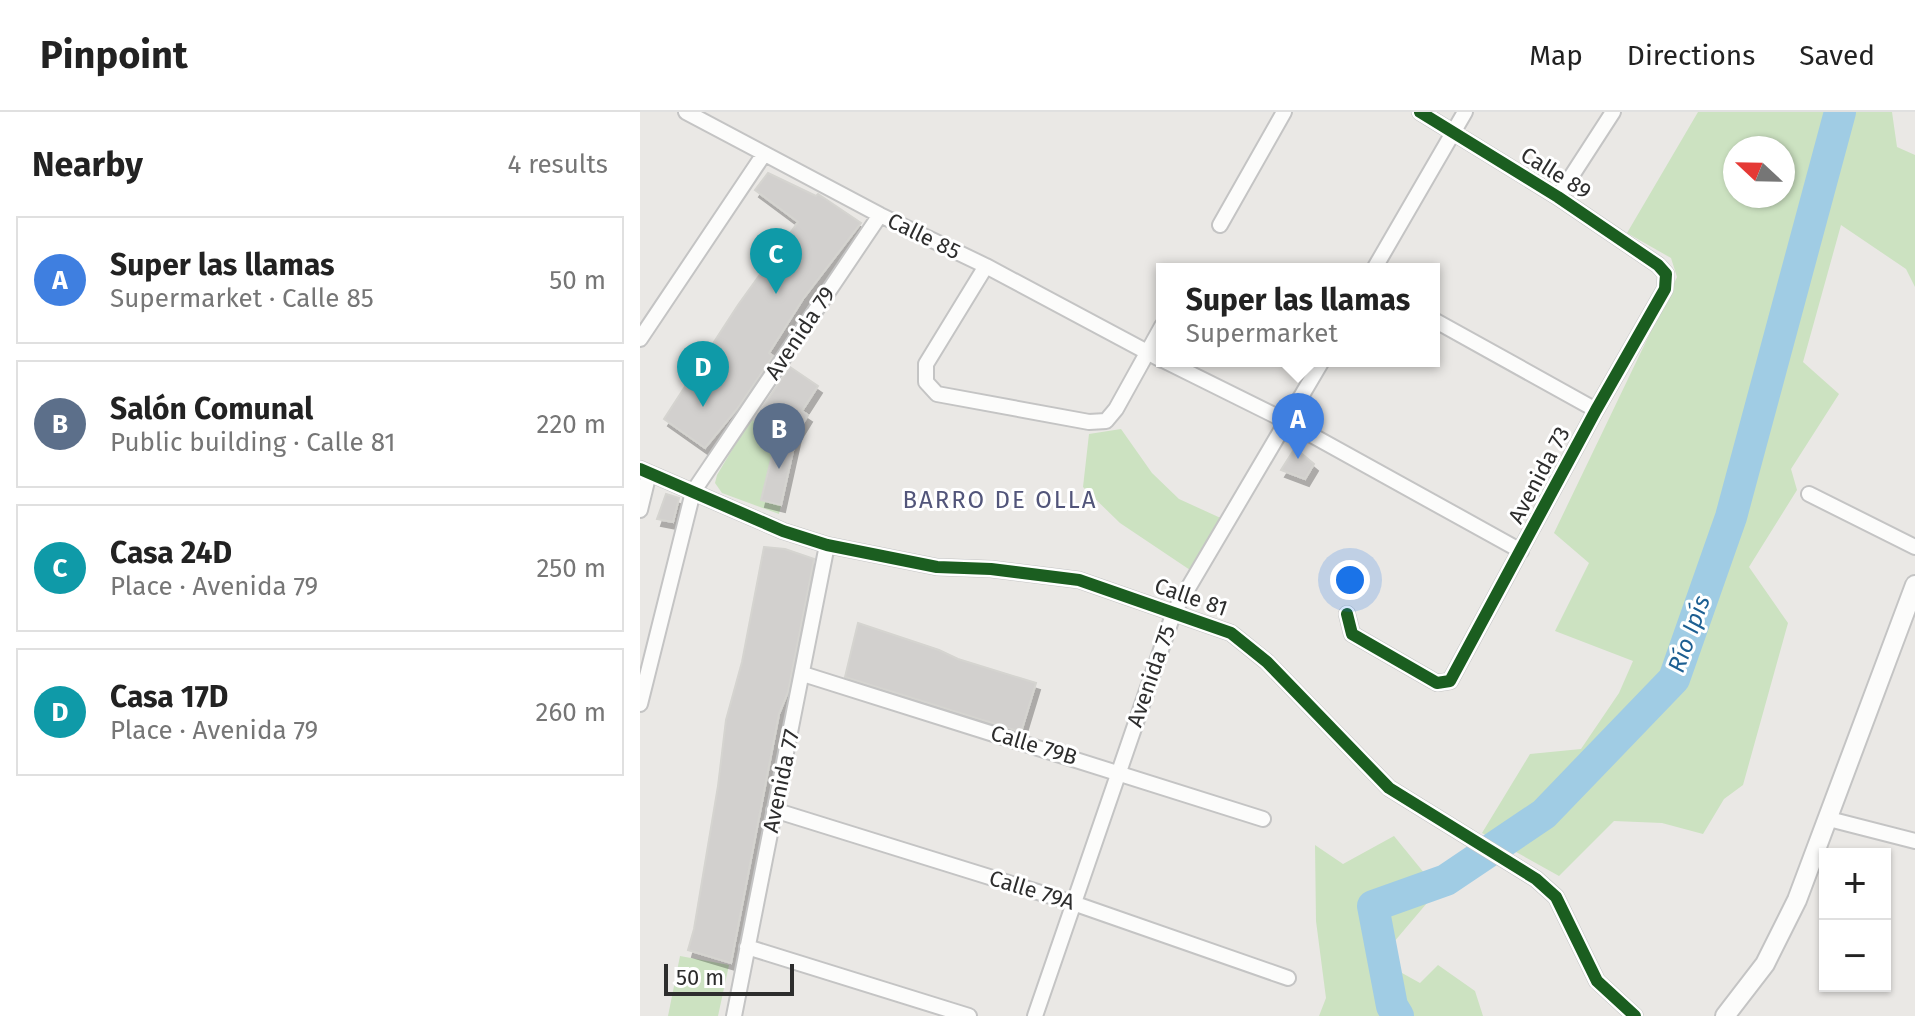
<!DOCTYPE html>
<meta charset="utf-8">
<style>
body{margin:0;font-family:"Fira Sans",sans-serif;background:#f2f2f2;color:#222}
.controls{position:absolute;right:24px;bottom:24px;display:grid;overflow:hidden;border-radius:0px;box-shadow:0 2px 6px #0004}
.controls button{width:72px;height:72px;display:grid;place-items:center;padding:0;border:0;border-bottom:2px solid #e0e0e0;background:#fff;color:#222;font:40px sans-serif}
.compass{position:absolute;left:1083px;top:24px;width:72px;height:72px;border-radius:50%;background:#fff;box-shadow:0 2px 6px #0004;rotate:292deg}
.scale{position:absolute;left:24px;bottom:20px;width:130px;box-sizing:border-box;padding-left:8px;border:4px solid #2d2d2d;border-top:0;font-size:22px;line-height:28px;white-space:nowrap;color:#2d2d2d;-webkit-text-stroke:6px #fff;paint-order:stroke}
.you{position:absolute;left:710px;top:468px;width:28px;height:28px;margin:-20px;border:6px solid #fff;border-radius:50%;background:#1a73e8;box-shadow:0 0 0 12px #1a73e833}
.badge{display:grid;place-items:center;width:52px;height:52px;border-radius:50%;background:#2563eb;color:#fff;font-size:26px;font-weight:700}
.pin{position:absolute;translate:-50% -66px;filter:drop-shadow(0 2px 4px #0008)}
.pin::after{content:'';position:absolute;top:42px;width:28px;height:24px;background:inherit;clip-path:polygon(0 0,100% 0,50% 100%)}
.popup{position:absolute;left:516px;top:151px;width:284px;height:104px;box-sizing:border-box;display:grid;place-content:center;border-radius:0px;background:#fff;filter:drop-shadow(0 2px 6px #0005);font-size:26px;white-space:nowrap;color:#767676}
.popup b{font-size:30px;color:#222}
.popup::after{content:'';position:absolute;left:50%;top:100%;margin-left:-16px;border:16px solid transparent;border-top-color:#fff}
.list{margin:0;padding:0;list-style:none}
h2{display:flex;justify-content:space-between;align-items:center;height:104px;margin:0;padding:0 32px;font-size:34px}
h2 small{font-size:26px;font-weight:400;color:#767676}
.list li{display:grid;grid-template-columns:52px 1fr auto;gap:24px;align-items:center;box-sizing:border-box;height:128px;margin:0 16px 16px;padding:0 16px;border:2px solid #e0e0e0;border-radius:0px}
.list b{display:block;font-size:30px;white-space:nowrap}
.list p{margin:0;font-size:26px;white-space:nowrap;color:#767676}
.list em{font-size:26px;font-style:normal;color:#767676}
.map{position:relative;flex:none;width:1275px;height:904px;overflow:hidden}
header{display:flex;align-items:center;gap:48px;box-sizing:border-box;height:112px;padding:0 40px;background:#fff;border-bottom:2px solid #e0e0e0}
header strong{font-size:38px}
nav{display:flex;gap:44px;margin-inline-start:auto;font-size:28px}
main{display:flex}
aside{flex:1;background:#fff}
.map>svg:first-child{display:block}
.green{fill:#cce2c1;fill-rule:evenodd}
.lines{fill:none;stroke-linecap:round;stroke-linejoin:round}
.river{stroke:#a0cce4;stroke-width:32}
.building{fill:#d2d0ce;stroke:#d5d4d0;stroke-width:2;filter:url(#shadow)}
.minor-casing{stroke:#c4c4c4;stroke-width:18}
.tertiary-casing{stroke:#c4c4c4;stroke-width:22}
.minor{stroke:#fcfcfb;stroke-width:14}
.tertiary{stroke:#fcfcfb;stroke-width:18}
.cycleway-casing{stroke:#fff;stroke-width:17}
.cycleway{stroke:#1b5e20;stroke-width:12}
.labels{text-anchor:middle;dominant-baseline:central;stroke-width:6;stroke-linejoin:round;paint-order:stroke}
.street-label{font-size:22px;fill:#2d2d2d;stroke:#fff}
.neighbourhood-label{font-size:24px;letter-spacing:2px;fill:#52557a;stroke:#fff}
.water-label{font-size:24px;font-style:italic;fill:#1d5f92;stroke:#fff}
</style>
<header>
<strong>Pinpoint</strong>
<nav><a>Map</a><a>Directions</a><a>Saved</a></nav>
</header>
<main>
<aside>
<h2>Nearby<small>4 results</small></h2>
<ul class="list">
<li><span class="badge" style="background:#3f7fe0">A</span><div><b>Super las llamas</b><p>Supermarket · Calle 85</p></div><em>50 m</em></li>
<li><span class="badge" style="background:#5c6f8a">B</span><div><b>Salón Comunal</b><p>Public building · Calle 81</p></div><em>220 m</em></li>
<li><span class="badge" style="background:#0f9aa8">C</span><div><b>Casa 24D</b><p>Place · Avenida 79</p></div><em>250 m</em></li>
<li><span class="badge" style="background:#0f9aa8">D</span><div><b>Casa 17D</b><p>Place · Avenida 79</p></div><em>260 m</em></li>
</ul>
</aside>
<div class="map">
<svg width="1275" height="904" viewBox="0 0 1275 904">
<defs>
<filter id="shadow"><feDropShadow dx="4" dy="7" stdDeviation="0" flood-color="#0004"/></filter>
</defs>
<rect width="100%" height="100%" fill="#eae8e5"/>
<path class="green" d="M1058,0H1252L1257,35L1275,43V175L1266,157L1201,113L1163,250L1199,282L1151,357L1157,378L1109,455L1148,511L1103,673L1084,687L1063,722L1022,711L974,709L919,764L842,721L890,642L941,637L979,581L993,549L915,519L949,451L914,421L1037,165L1031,146L987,121ZM1095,36H1143V84H1095Z
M111,306L119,312L115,318L128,327L137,322L121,388L141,393L139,402L82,381L75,371L77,363Z
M481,317L512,361L539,387L585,408L559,464L480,411L443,375L449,322Z
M754,724L798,778L748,837L753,856L780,871L798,853L835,879L843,904H679L686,886L676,809L675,733L703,752Z
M40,844L89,853L78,904H28Z"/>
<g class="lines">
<path class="river" d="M758,904L752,894L733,794L806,768L904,702L1034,567L1091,405L1200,0"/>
</g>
<path class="building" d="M128,61L176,84L178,82L221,111L163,187L129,241L133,244L97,297L65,336L24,307L98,193L158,110L115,78Z
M150,255L178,274L162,299L168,303L157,321L141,393L121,388L135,332L115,318L119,312L114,308Z
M655,336L674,352L665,367L641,358Z
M26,382L39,386L33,410L17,407Z
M124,435L145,437L174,447L148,580L139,602L91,851L48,838L54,817L78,674L86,608L102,550Z
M218,511L299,538L318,547L396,571L381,620L205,565Z"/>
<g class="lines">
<g class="minor-casing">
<path id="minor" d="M46,0L240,103L346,154L522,248
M918,85L973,0
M580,113L644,0
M346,154L286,252V270L297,282L449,310L466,309L476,297L522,214
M734,157L825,0
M794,208L956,298
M0,227L124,42
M525,249L648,310L881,439
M0,357L143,419L187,433L297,455L351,457L439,468L591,521L627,550L749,676L896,767L916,785L957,869L995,904
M1169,382L1275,435
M0,398L9,361
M707,502L712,522L797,571L810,569L956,298L1025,177L1026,162L1018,153L918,85L780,0
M163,562L623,707
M0,592L53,380L240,103
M134,698L433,791L648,866
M1189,707L1275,729
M107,835L329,904
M94,904L187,433
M395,904L534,500L682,249"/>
</g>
<g class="tertiary-casing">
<path id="tertiary" d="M1085,904L1125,852L1157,788L1275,473"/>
</g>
<use href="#minor" class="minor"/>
<use href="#tertiary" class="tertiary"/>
<g class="cycleway-casing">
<path id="cycleway" d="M0,357L143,419L187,433L297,455L351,457L439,468L591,521L627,550L749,676L896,767L916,785L957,869L995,904
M707,502L712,522L797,571L810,569L956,298L1025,177L1026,162L1018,153L918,85L780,0"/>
</g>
<use href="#cycleway" class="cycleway"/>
</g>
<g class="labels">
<g class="street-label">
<text transform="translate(916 61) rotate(32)">Calle 89</text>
<text transform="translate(284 124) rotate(26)">Calle 85</text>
<text transform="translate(160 221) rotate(-56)">Avenida 79</text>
<text transform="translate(899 363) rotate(-62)">Avenida 73</text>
<text transform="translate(551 485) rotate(19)">Calle 81</text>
<text transform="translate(511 564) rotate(-71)">Avenida 75</text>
<text transform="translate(394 633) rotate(17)">Calle 79B</text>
<text transform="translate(141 669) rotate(-78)">Avenida 77</text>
<text transform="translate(392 778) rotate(17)">Calle 79A</text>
</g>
<g class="neighbourhood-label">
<text x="360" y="388">BARRO DE OLLA</text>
</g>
<g class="water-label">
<text transform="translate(1049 522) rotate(-70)">Río Ipís</text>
</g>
</g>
</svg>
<div class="controls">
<button>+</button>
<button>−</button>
</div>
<svg class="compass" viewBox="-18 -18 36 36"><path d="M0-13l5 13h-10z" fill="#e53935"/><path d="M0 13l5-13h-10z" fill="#767676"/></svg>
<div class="scale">50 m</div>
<div class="you"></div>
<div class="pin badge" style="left:658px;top:347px;background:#3f7fe0">A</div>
<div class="popup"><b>Super las llamas</b>Supermarket</div>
<div class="pin badge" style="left:139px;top:357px;background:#5c6f8a">B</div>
<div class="pin badge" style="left:136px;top:182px;background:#0f9aa8">C</div>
<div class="pin badge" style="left:63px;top:295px;background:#0f9aa8">D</div>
</div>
</main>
